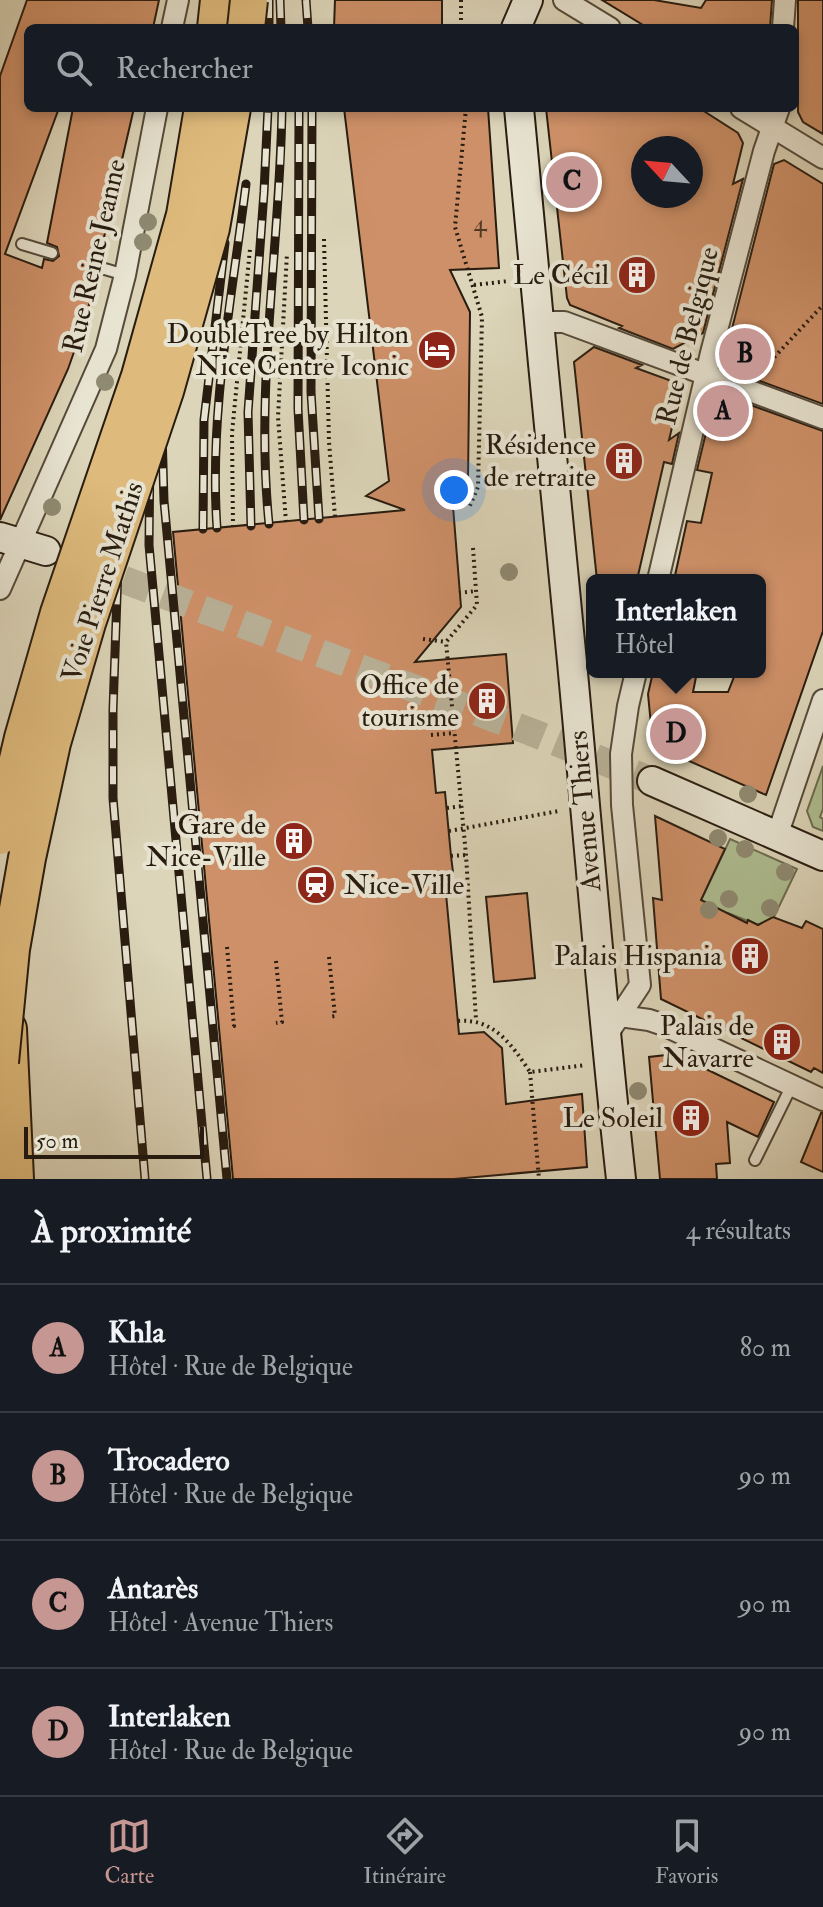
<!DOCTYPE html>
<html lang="fr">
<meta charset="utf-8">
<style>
body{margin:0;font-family:"IM FELL Double Pica",serif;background:#20242c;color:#f1f3f6}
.compass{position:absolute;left:631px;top:136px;width:72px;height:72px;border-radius:50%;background:#171b24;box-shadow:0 4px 12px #0003;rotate:296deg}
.scale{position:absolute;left:24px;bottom:20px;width:180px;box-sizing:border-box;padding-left:8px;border:4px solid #281c10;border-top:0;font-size:22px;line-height:28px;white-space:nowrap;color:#281c10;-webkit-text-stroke:6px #e8e4d2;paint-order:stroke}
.you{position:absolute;left:454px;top:490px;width:28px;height:28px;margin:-20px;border:6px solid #fff;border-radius:50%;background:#1a73e8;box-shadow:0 0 0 12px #1a73e833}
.badge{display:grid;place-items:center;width:52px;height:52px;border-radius:50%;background:#c59692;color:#111;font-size:26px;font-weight:700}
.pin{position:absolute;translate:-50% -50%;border:4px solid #fff;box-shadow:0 2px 8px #0006}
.popup{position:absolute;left:586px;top:574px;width:180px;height:104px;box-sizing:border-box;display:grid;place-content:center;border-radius:12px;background:#171b24;filter:drop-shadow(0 2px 6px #0005);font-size:26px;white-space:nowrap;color:#9ea1a6}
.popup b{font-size:30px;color:#f1f3f6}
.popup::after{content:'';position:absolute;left:50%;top:100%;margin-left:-16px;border:16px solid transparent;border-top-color:#171b24}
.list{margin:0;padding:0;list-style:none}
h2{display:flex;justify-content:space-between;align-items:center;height:104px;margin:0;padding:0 32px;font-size:34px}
h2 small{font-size:26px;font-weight:400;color:#9ea1a6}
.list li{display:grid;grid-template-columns:52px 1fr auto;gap:24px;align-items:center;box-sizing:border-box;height:128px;padding:0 32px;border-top:2px solid #363941}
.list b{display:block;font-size:30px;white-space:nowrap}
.list p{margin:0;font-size:26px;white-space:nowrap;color:#9ea1a6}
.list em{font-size:26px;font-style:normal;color:#9ea1a6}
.icon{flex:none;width:44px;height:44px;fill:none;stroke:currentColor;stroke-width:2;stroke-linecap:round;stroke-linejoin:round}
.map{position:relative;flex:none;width:823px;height:1179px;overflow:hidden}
.search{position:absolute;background:#171b24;box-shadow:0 4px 12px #0003;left:24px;right:24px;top:24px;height:88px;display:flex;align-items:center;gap:20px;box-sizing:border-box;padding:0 28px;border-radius:12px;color:#9ea1a6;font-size:30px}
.sheet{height:616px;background:#171b24}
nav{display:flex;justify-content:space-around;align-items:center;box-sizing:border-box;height:112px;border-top:2px solid #363941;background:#171b24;font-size:22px;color:#9ea1a6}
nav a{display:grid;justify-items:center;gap:4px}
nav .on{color:#c59692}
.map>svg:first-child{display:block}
.green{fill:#aebe91;stroke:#6b6d50;stroke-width:2}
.building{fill:#ce9068;stroke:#281c10;stroke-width:2;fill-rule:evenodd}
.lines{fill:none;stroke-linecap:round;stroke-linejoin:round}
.secondary-tunnel{stroke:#b8b097;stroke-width:28;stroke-dasharray:28 14;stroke-linecap:butt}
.lane-casing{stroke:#554a3a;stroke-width:14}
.street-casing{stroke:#554a3a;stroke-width:24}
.secondary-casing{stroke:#281c10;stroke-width:32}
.highway-casing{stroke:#281c10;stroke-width:40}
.path{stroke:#281c10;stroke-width:4;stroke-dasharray:2 4;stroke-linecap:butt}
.lane{stroke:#e8e4d2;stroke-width:10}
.street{stroke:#e8e4d2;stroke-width:20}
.secondary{stroke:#e8e4d2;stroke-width:28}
.highway{stroke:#deba7c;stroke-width:36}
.rail-casing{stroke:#281c10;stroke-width:9}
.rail{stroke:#e8e4d2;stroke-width:6;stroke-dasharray:18;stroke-linecap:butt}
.highway-bridge-casing{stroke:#281c10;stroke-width:40;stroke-linecap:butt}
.highway-bridge{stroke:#deba7c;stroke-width:36}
.tree{fill:#8f8a72}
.labels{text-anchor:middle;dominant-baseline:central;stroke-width:8;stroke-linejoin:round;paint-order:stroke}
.number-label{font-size:24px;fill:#523926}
.street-label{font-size:28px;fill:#281c10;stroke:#e8e4d2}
.poi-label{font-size:28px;fill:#281c10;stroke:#e8e4d2;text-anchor:end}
</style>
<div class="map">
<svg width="823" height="1179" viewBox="0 0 823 1179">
<rect width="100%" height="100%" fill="#dcd5b9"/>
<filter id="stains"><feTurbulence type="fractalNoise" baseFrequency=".0025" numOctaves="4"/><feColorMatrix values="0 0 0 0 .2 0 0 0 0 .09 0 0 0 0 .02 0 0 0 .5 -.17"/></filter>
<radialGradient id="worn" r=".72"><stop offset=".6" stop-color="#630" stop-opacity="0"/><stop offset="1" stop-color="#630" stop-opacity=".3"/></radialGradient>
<path class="green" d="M823,766V809L820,817L823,819V831L813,827L807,811Z
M730,839L797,869L774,917L758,925L728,913L720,928L694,915Z"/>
<path class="building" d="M27,0H159L153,28H28V108H59L5,254L42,268L44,259L53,261L59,256L57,247L47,243L73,108H134L99,259L93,261L90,266L92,272L96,275L86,318L68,369L0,520V76Z
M335,0H442V28H334Z
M602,0H654L701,8L706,0H772L770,28H648Z
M798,0H823V134L803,122L798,112Z
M344,108H488L499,268L450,270L470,312L468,480L451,481L461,607L415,662L506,654L513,743L432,750L436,793L445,792L451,856L453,872H444L459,1034L484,1032L502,1048L506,1104L582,1094L587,1167L454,1179H233L173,532L405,510L366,496L389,481Z
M546,108H699L738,133L743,143L733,184L743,179L703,333L673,349L619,328L622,326L570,305L567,298ZM643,148H691V196H643Z
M784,160L823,184V404L738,373L726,352L774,164Z
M594,347L642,365L636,368L669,380L679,398L669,440L679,433L672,464L664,462L637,580H597L574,362Z
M731,398L823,431V631L766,795L653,745L648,694L653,672H697L693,692H728L736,672H760V580H674L687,521L701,523L712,473L697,470L711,412Z
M655,816L725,849L701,900L747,923L748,920L758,925L773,917L802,928L806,921L823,929V1073L814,1068L811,1072L661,999L653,898L662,900Z
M527,893L535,978L494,982L486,897Z
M675,1054L774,1102L758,1137L727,1122L730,1163L716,1164L717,1179H660L649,1057Z
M821,1113H823V1172L801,1162Z"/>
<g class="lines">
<path class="secondary-tunnel" d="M84,565L531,732L652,781"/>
<g class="lane-casing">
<path id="lane" d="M22,244L52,253
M98,267L125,275
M755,1160L792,1085"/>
</g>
<g class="street-casing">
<path id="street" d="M564,0L610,28
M172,28L178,0
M783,28L785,0
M741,108L823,158
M538,322H564L823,418
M658,580L711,353L764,151L779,108
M0,589L106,349L125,275L157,108
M777,836L823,700
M620,1016L649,1020L661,1024L823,1100
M605,1038L640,985L622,805L621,754L628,706L636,672"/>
</g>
<g class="secondary-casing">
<path id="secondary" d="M516,28L528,0
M519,108C535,293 555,477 572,662C588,834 602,1007 621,1179
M0,537L46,551
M652,781L823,856"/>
</g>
<g class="highway-casing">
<path id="highway" d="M216,28L219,0
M8,1029L15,1179"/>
</g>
<path class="path" d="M461,0V28
M466,108L455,227L482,317L478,487L469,508
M324,239L329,442L335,517
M474,285L509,281
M766,366L823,305
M286,522L278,417L287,253
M233,527L232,433L250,249
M473,548L477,605L446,642L466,855L476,1020
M459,593L476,591
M423,639L446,642
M431,735L455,733
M447,808L462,806
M449,831L559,811
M451,856L466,855
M227,947L234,1026H231
M329,957L335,1016L329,1017
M276,961L282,1022L276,1023
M458,1021C494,1018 512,1045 530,1072L586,1065
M530,1072L539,1179"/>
<use href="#lane" class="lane"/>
<use href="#street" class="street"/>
<use href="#secondary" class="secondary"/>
<use href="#highway" class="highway"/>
<g class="rail-casing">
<path id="rail" d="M269,0V28
M280,0L281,28
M306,0L308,28
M299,108L298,409L304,520
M312,108L311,392L319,519
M171,361L162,432L164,501L227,1179
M157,410L150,445L149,545L207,1179
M269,524C255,385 280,247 282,108
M251,526L248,412L264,192L268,108
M217,528C209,413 232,298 246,184
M203,529L204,420L225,243
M145,1179L113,798V710L119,538L122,507L134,452L198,239"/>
</g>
<use href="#rail" class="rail"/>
<g class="highway-bridge-casing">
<path id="highway-bridge" d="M246,28L249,0
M0,836L23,738L59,613L140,376L185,215L203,108
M0,1062L11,949L27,858L52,743L87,623L165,391L211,228L232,108"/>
</g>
<use href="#highway-bridge" class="highway-bridge"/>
</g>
<g class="tree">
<circle cx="148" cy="222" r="9"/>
<circle cx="143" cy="242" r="9"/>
<circle cx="105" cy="382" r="9"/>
<circle cx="52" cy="507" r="9"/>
<circle cx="509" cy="572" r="9"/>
<circle cx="748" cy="794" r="9"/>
<circle cx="718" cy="838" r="9"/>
<circle cx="745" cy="849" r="9"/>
<circle cx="785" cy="872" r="9"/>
<circle cx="729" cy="899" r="9"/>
<circle cx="770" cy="908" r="9"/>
<circle cx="709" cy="910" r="9"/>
<circle cx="638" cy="1091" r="9"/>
</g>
<defs>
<g id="building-disc" transform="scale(2)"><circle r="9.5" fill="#8f2418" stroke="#e8e4d2"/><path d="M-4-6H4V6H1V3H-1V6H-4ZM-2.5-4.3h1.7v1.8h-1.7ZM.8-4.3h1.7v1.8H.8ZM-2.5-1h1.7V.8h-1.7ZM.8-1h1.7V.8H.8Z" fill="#fff"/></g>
<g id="hotel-disc" transform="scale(2)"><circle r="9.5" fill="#8f2418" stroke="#e8e4d2"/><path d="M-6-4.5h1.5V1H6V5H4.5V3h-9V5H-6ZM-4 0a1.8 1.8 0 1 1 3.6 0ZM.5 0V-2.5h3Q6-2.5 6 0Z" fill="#fff"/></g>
<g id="station-disc" transform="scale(2)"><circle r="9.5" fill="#8f2418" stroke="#e8e4d2"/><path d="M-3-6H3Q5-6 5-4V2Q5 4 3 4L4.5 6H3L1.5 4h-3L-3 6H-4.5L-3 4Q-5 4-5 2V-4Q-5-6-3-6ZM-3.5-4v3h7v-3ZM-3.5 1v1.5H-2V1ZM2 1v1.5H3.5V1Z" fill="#fff"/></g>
</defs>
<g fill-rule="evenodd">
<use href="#building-disc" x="637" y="275"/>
<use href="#hotel-disc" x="437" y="350"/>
<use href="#building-disc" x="624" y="461"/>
<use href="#building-disc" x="487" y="701"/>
<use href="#building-disc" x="294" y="841"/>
<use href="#station-disc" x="316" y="885"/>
<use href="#building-disc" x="750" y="956"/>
<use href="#building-disc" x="782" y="1042"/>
<use href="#building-disc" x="691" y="1118"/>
</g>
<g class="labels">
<g class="number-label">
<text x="480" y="223">4</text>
</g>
<g class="street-label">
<text transform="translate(95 256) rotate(-77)">Rue Reine Jeanne</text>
<text transform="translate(688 336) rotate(-76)">Rue de Belgique</text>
<text transform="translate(103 582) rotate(-72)">Voie Pierre Mathis</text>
<text transform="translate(585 811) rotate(-95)">Avenue Thiers</text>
</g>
<g class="poi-label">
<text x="609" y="275">Le Cécil</text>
<text x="409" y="334">DoubleTree by Hilton<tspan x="409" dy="32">Nice Centre Iconic</tspan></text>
<text x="596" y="445">Résidence<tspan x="596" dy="32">de retraite</tspan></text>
<text x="459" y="685">Office de<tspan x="459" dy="32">tourisme</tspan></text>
<text x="266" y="825">Gare de<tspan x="266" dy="32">Nice-Ville</tspan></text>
<text x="344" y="885" text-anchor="start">Nice-Ville</text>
<text x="722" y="956">Palais Hispania</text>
<text x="754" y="1026">Palais de<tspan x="754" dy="32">Navarre</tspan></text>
<text x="663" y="1118">Le Soleil</text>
</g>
</g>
<rect width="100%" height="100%" filter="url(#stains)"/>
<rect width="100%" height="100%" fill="url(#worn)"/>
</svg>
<svg class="compass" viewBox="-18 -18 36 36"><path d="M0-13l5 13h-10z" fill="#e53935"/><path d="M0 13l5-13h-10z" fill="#9ea1a6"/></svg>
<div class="scale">50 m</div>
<div class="you"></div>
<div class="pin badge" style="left:723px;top:411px">A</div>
<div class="pin badge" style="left:745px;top:354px">B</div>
<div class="pin badge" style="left:572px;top:182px">C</div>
<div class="pin badge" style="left:676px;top:734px">D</div>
<div class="popup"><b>Interlaken</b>Hôtel</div>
<div class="search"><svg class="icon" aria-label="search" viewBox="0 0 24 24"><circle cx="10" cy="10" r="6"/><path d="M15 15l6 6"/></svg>Rechercher</div>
</div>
<section class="sheet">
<h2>À proximité<small>4 résultats</small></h2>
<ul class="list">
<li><span class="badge">A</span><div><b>Khla</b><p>Hôtel · Rue de Belgique</p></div><em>80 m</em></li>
<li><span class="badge">B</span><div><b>Trocadero</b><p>Hôtel · Rue de Belgique</p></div><em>90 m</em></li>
<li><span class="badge">C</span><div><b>Antarès</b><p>Hôtel · Avenue Thiers</p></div><em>90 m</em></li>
<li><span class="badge">D</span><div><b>Interlaken</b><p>Hôtel · Rue de Belgique</p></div><em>90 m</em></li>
</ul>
</section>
<nav>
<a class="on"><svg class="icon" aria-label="map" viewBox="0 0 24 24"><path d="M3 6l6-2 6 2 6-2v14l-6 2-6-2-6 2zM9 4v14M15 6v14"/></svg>Carte</a>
<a><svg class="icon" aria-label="directions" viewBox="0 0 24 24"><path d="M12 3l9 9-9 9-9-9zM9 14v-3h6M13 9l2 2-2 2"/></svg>Itinéraire</a>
<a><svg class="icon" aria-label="saved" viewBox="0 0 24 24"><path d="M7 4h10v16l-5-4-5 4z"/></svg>Favoris</a>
</nav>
